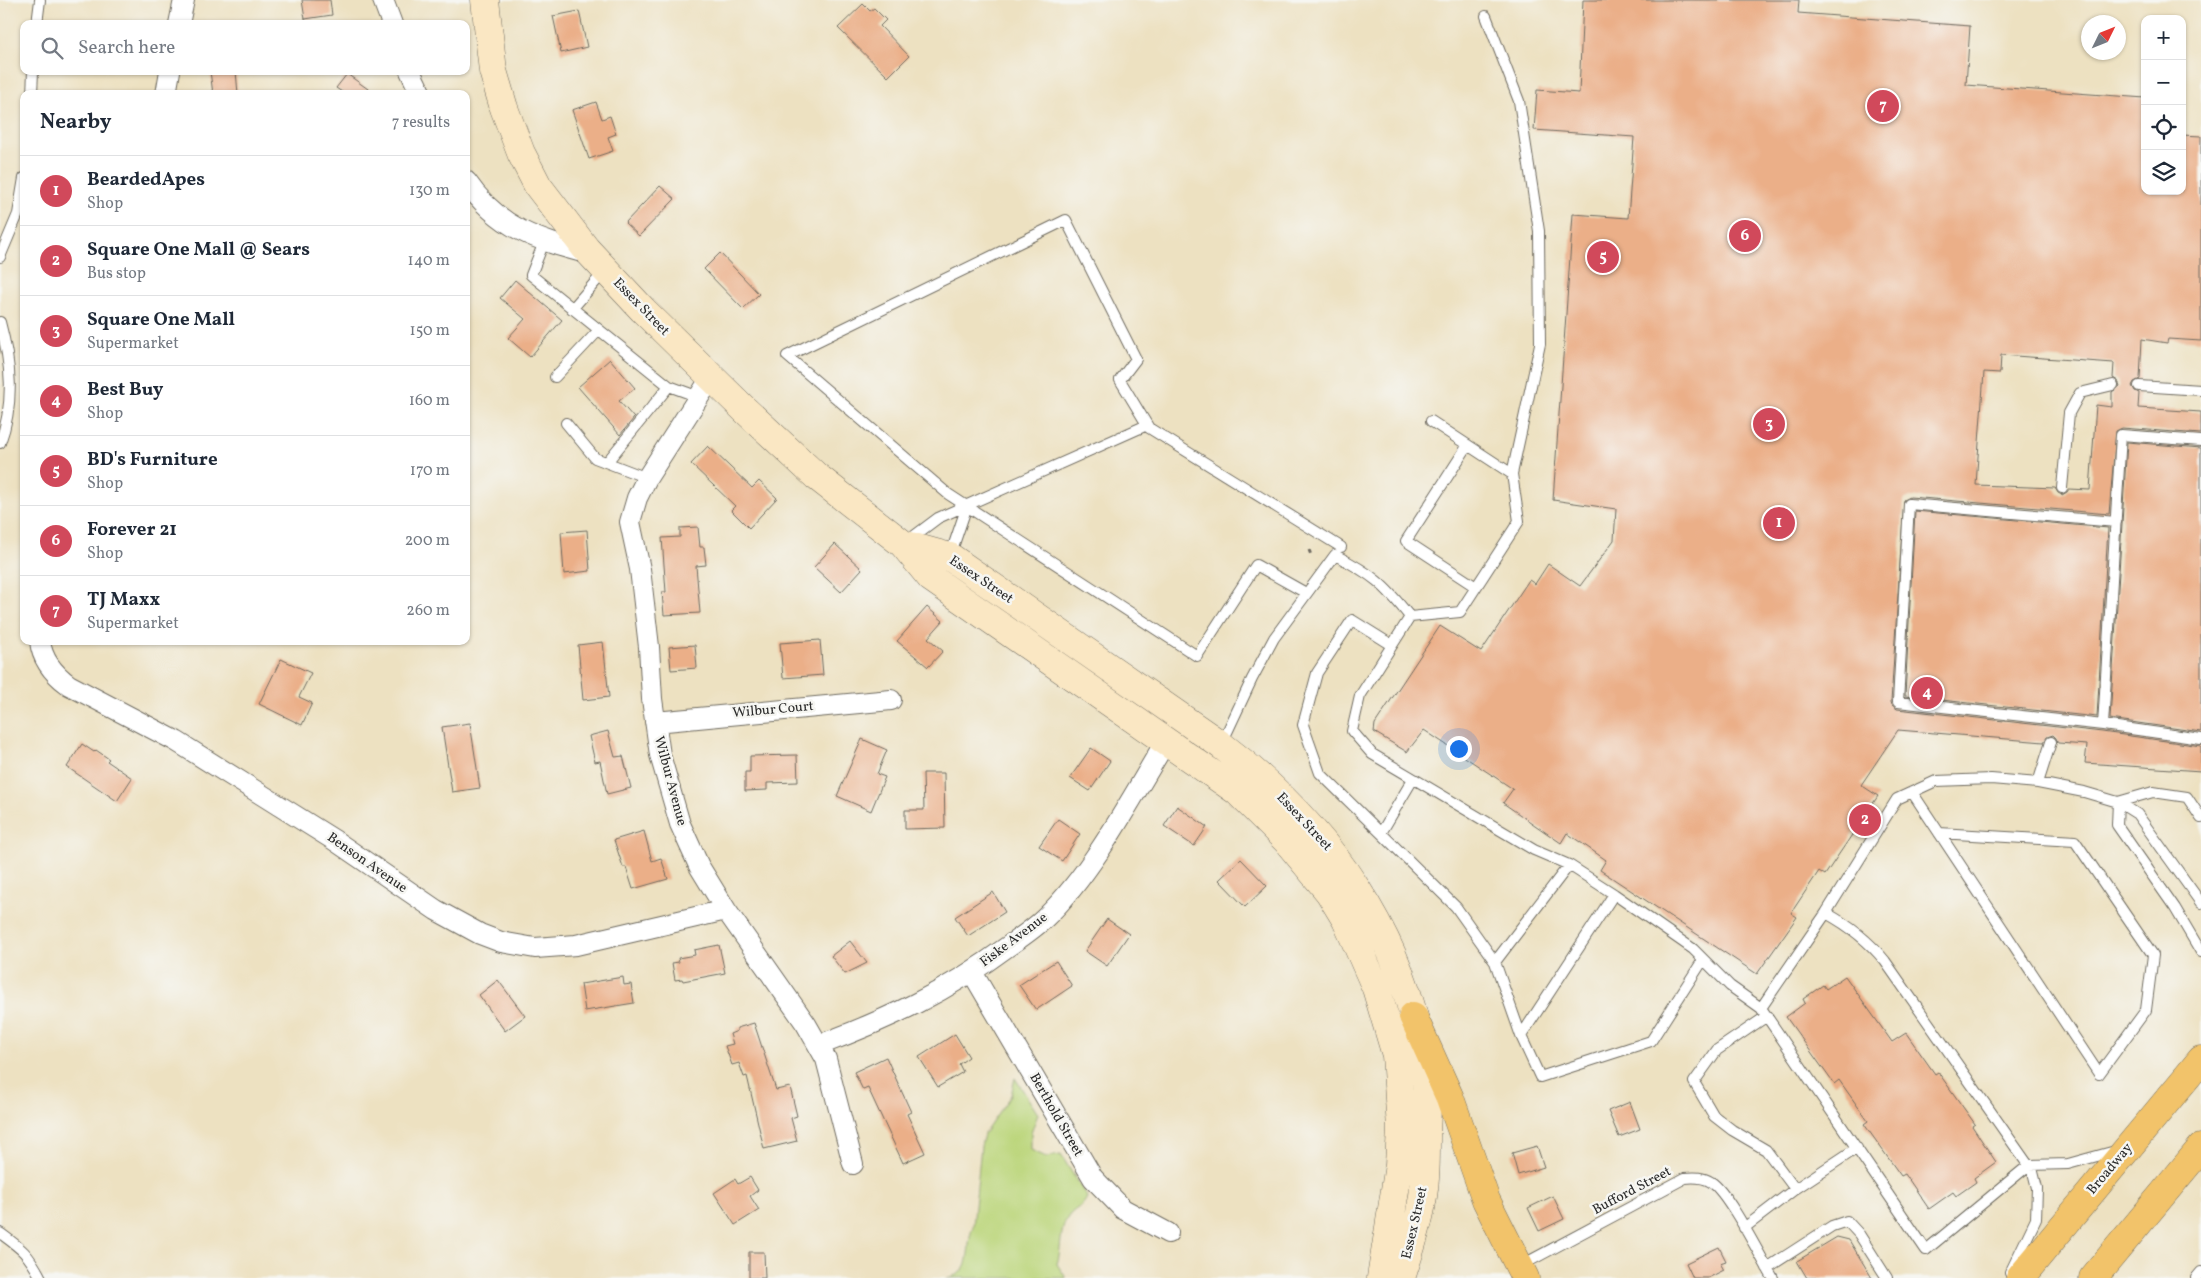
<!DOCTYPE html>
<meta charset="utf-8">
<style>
body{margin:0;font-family:Vollkorn,serif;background:#f2f2f3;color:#1f2937}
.controls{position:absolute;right:15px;top:15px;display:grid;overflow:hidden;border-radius:10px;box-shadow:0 1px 4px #0004}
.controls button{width:45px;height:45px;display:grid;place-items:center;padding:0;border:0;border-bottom:1px solid #e0e1e3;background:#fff;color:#1f2937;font:25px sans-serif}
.compass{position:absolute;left:2081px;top:15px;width:45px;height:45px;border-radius:50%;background:#fff;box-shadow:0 1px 4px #0004;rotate:47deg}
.you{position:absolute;left:1458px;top:748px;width:18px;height:18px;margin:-12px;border:4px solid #fff;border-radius:50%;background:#1a73e8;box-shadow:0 0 0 8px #1a73e833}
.badge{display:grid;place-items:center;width:32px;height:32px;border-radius:50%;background:#d1495b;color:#fff;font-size:16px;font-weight:700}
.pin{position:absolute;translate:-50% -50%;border:2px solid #fff;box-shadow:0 1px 5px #0006}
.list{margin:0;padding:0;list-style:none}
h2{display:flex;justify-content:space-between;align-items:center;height:65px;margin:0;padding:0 20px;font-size:21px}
h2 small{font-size:16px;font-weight:400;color:#747a83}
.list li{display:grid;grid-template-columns:32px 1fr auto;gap:15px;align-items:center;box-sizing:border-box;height:70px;padding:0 20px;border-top:1px solid #e0e1e3}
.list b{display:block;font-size:19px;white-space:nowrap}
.list p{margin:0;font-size:16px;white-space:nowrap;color:#747a83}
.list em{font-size:16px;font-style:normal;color:#747a83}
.icon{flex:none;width:28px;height:28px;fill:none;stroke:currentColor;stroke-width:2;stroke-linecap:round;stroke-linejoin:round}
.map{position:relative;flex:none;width:2201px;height:1278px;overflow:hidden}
.search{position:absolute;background:#fff;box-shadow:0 1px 4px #0004;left:20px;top:20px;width:450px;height:55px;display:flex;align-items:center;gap:12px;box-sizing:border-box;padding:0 18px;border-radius:10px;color:#747a83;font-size:19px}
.panel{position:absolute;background:#fff;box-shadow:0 1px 4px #0004;left:20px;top:90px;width:450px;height:555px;border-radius:10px}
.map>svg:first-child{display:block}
.green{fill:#bcd67c;stroke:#748054}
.building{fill:#ebaf88;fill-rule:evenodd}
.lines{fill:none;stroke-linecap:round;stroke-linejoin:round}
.service-casing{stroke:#6f6b60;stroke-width:12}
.minor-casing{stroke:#6f6b60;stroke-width:22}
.secondary-casing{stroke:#6f6b60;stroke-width:29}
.trunk-casing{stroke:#6f6b60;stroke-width:29}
.path{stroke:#6f6b60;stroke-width:3;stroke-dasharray:4 4;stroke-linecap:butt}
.service{stroke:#fff;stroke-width:10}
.minor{stroke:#fff;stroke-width:20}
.secondary{stroke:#fae7c3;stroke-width:28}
.trunk{stroke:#f2c36a;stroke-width:28}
.labels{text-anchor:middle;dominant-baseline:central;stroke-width:5;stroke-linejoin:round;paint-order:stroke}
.street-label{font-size:14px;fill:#2b2b2b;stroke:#f6f6f2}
</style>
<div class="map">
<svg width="2201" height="1278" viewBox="0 0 2201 1278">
<rect width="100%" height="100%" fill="#f6f6f2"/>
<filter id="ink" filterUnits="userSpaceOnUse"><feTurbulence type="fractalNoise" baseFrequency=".02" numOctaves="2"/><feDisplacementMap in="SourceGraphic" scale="10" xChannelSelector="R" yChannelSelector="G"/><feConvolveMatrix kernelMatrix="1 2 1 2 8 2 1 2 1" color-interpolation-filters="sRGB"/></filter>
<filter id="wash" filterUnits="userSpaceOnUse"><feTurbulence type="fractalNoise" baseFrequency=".0096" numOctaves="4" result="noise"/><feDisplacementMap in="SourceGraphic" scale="20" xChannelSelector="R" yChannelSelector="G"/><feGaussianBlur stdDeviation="1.12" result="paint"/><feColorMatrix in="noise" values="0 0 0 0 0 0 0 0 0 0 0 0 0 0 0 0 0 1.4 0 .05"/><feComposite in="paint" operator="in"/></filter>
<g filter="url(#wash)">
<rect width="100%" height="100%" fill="#ede1c1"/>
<path class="green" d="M1015,1078L1038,1114L1031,1133V1150L1046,1157L1061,1155L1087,1197C1084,1207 1074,1208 1068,1217C1059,1230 1062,1249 1057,1264L1066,1278H946C976,1273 964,1247 973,1227L981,1146L984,1134L1011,1095Z"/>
<g id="blocks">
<path class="building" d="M302,0H330L332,15L305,19Z
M1583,0H1799L1798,13L1970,26L1966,85L2145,98V191H2182V135L2201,136V341L2168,339L2167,343L2142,339L2140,379L2134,382L2132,386L2135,391L2139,393L2138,408L2201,412V434L2122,428L2116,431L2109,514L1910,497L1904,500L1891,702L1892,705L1897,709L2102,732L2201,746V771L2085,763L2087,745L2058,743L2056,738L2053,735L2047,737L2044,742L1898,730L1861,785L1878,796L1825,875L1819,871L1791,913L1797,917L1757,974L1600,870L1606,860L1567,833L1561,843L1503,803L1513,789L1424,730L1407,752L1374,732L1375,724L1440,626L1481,652L1529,580L1535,584L1548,564L1580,586L1614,540L1616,509L1553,500L1573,214L1628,218L1634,137L1534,130L1537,90L1579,93ZM2001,355L2114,363L2113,378L2118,381L2120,386L2112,392V407L2096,405L2090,490L2069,489L2067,492L2062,495L2058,493L2055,488L1976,485L1984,372L2000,373Z
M863,4L870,11L874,8L886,20L880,26L909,56L888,77L838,28Z
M579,11L587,47L561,53L553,16Z
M210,71H236L238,94H213Z
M347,74L375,94H345L336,88Z
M596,102L602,119L610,116L616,134L608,137L613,151L589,159L572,110Z
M660,186L675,199L639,236L625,223Z
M720,253L759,294L743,309L704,269Z
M515,280L562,320L530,357L508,338L525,319L500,298Z
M610,359L635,388L619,401L634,418L620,435L578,387Z
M2127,442L2201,448V732L2110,719Z
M708,446L752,488L759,481L777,498L749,528L731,510L735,506L691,464Z
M1915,511L2108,528L2097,717L1905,696Z
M698,527L700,547H704L706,565L696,566L700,613L664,615L662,592H666L662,538L680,537V528Z
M587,530L590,571L564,574L561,532Z
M835,544L862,569L841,592L814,567Z
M927,607L943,621L928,638L943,651L928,667L897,641Z
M820,640L823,675L783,678L780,643Z
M603,642L609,697L583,700L578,645Z
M695,645L697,668L671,670L669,647Z
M281,659L311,673L299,697L312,703L302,725L259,704Z
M470,723L480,788L452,792L442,727Z
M608,731L615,757L623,756L631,788L607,794L600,761L595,762L589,736Z
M862,739L887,750L877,774L885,777L871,811L837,796Z
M82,744L94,752L96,750L109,759L107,761L132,778L117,801L67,767Z
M1091,748L1110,761L1090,791L1070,778Z
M797,755L798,782L767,783V790L745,791V772H750V756Z
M923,773H944L945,828L905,829V810H924Z
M1177,806L1207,827L1194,846L1164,826Z
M1058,819L1080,834L1062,861L1039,846Z
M644,831L652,861L661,858L668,879L633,889L626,867H623L614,840Z
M1241,859L1267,886L1245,907L1219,880Z
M993,892L1005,912L968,936L955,917Z
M1107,919L1129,934L1107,966L1085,951Z
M850,941L867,963L845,974L831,956Z
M719,945L725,973L683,981L682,979L675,980L672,963L679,962L678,958L695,955L694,950Z
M1056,961L1072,986L1036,1010L1019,985Z
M1845,976L1892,1042L1906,1033L1935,1074L1938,1072L1975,1124L1972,1126L1996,1162L1974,1178L1976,1182L1956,1196L1953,1192L1929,1209L1905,1174L1901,1176L1864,1124L1868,1121L1839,1080L1834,1084L1786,1017L1805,1003L1803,999L1823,985L1826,989Z
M623,977L624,985L631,984L634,1003L585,1011L581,984Z
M498,980L525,1016L505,1031L479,995Z
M754,1023L776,1090L790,1087L797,1116L791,1118L797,1141L764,1149L747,1076L744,1077L739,1063L732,1065L725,1046L733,1044L730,1034L737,1031V1028Z
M955,1034L969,1057L959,1064L963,1072L938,1087L919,1057Z
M886,1057L911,1112L907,1114L925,1153L903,1163L868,1088L863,1090L854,1072Z
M1630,1102L1640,1129L1619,1137L1608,1111Z
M1537,1146L1544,1167L1518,1175L1512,1153Z
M750,1177L758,1190L750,1196L759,1210L735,1225L714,1193L735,1179L738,1184Z
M1553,1196L1564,1219L1539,1231L1528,1208Z
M1837,1237L1849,1240L1872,1278H1807L1797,1261Z
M1719,1247L1726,1261L1720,1263L1724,1270L1708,1278H1693L1686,1263Z
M749,1252H764L765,1278H749Z"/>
</g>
</g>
<g filter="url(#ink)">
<use href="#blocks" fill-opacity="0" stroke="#6f6b60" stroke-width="1"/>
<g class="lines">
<g class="service-casing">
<path id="service" d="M37,24L40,0
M32,94L33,71
M544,242L531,275L669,386
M0,257L18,214L24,178
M572,309L604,272
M0,322C11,363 15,402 0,443
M555,377L598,331
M2139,386L2201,390
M1431,421L1512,474
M566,423L595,458L647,478
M2201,441L2121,435L2103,725L2201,739
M1468,445L1406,541L1476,587
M607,462L669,386L699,397
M2062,488L2069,413L2080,393L2113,385
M906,542L938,518L1147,425
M950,556L967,506
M1306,593L1256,565L1197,656L948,494L787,356L1066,220L1136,359L1120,380L1149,428L1341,547
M1410,617L1360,696L1352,731L1372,754L1534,850L1569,865L1614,894L1693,949L1730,986L1761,1008L1926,1250L2029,1165L2068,1164L2119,1150
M1410,617L1460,612L1519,521L1512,474L1540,344L1539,231L1519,101L1486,16
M2103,725L1898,702L1909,504L2116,522
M1222,743L1252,679L1274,638L1335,555C1372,574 1384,584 1410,617
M1413,779L1381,833L1456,907L1495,962L1569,865
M2038,783L2051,742
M1912,792L2099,1074L2146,1010L2153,955L2075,841L1939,833
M2118,802L2117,825L2175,908L2201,952
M2118,802L2153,792L2187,797L2201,818
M1381,833L1320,773L1303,725L1317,673L1352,620L1392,645
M1614,894L1521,1036L1540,1077L1651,1041L1703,960
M1826,913C1850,926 1868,940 1885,961L2033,1172L2037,1188L2036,1219L2010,1273
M1495,962L1521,1036
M1761,1008L1826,913L1897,799L1936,781L1991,779L2038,783L2084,792L2118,802L2137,814L2201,903
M1767,1016L1717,1050L1694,1082L1714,1116L1732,1130L1766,1150L1795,1189L1857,1148
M1744,1228L1795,1189
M0,1233C22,1249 28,1253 41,1278
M1520,1266L1685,1178C1695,1177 1703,1177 1711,1182C1728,1192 1761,1258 1773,1278
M1767,1268L1832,1226L1847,1221L1859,1234L1887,1278
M2196,1278L2201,1272"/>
</g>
<g class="minor-casing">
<path id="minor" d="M383,0L392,24
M179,24L184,0
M410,71L421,94
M166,94L170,71
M466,181C499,229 537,240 590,254
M711,378L647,478L637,498L630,522L640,569L649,647L652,699L660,755L680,824L699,866L726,910L806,1024L826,1059L853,1164
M40,641C42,660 54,674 69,685L176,741L334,840L436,910L480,934L501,942L535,948L576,945L726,910
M655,722L891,700
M972,972L1093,1178L1123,1209L1168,1233
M819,1045C887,1020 948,991 1007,947C1020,938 1035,928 1046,917C1093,872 1132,797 1166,741"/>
</g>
<g class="secondary-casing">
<path id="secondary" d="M485,0L493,71L504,108L521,153L538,186L561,216L586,249L643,310L744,409L816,476L903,544L931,578L1237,791L1287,841L1329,892L1346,920L1376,988L1396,1055L1401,1128L1399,1165L1381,1278
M903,544L950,557L1221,745C1327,825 1408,938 1425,1073C1428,1094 1427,1116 1426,1137C1426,1159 1426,1181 1422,1202C1418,1228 1409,1253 1401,1278"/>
</g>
<g class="trunk-casing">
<path id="trunk" d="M1413,1016L1450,1098L1486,1200L1525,1278
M2020,1278L2201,1060
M2093,1278L2201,1148"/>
</g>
<path class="path" d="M1309,550L1311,555"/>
<use href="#service" class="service"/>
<use href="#minor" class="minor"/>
<use href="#secondary" class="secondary"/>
<use href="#trunk" class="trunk"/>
</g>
</g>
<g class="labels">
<g class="street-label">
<text transform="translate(641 307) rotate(46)">Essex Street</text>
<text transform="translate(981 580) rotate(34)">Essex Street</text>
<text transform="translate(773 710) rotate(-5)">Wilbur Court</text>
<text transform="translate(670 781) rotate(75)">Wilbur Avenue</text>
<text transform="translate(1304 822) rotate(47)">Essex Street</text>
<text transform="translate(367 863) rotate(35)">Benson Avenue</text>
<text transform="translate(1014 940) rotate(-37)">Fiske Avenue</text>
<text transform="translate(1056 1115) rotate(60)">Berthold Street</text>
<text transform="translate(2110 1169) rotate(-50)">Broadway</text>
<text transform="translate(1632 1191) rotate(-28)">Bufford Street</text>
<text transform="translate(1415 1223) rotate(-77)">Essex Street</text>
</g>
</g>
</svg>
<div class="controls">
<button>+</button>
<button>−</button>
<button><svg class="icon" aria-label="locate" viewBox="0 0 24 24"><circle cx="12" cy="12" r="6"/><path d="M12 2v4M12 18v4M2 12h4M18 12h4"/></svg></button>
<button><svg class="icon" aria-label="layers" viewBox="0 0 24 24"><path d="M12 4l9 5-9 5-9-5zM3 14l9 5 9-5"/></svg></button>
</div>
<svg class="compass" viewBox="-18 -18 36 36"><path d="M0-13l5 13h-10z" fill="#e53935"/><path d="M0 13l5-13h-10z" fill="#747a83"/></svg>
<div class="you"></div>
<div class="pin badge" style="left:1779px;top:523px">1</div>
<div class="pin badge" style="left:1865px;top:820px">2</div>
<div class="pin badge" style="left:1769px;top:424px">3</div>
<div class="pin badge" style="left:1927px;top:693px">4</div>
<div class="pin badge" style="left:1603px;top:257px">5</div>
<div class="pin badge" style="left:1745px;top:236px">6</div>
<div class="pin badge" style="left:1883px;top:106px">7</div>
<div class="search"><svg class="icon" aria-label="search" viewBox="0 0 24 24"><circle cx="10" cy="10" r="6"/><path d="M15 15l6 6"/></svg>Search here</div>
<section class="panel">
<h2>Nearby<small>7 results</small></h2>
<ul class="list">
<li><span class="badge">1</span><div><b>BeardedApes</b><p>Shop</p></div><em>130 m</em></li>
<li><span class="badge">2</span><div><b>Square One Mall @ Sears</b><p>Bus stop</p></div><em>140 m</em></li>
<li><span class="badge">3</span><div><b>Square One Mall</b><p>Supermarket</p></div><em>150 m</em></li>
<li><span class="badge">4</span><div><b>Best Buy</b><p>Shop</p></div><em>160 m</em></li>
<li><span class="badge">5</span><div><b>BD's Furniture</b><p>Shop</p></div><em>170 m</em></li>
<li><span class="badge">6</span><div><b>Forever 21</b><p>Shop</p></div><em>200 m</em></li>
<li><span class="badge">7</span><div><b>TJ Maxx</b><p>Supermarket</p></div><em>260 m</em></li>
</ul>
</section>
</div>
